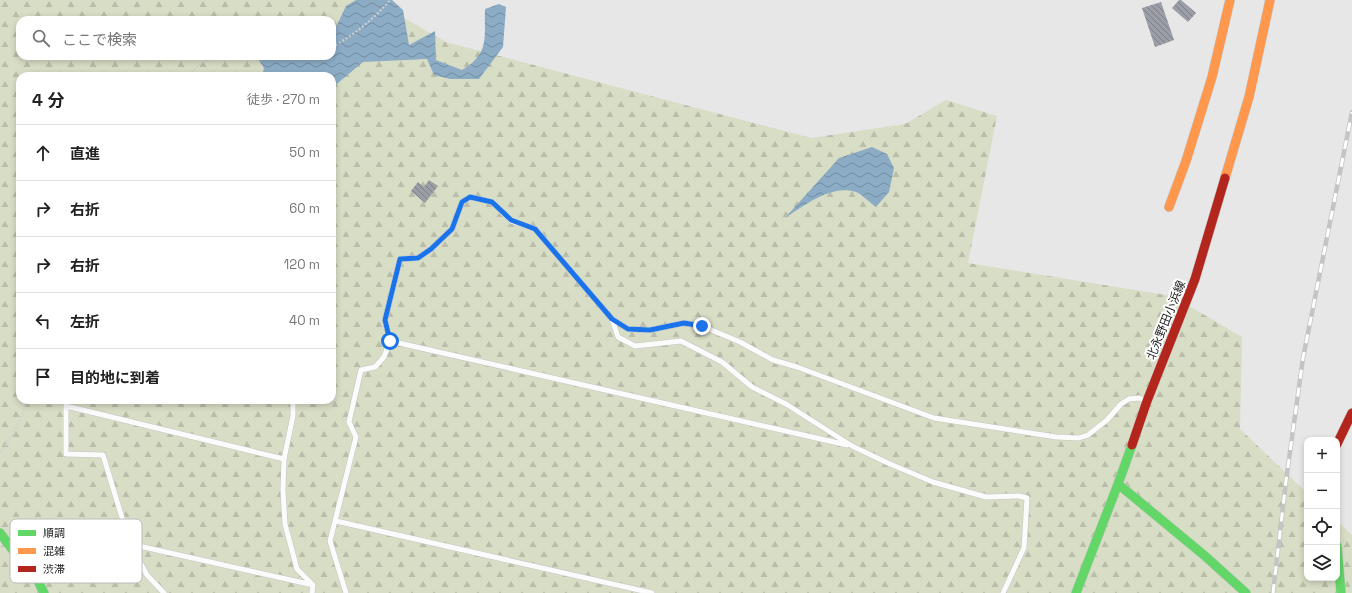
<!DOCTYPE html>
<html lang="ja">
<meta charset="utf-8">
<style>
body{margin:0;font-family:"Space Grotesk","Noto Sans JP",sans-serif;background:#f2f2f2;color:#222}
.controls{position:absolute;right:12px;bottom:12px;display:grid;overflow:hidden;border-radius:8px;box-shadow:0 2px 6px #0003}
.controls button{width:36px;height:36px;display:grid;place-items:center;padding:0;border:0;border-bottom:1px solid #e0e0e0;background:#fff;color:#222;font:20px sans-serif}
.stop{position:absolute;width:12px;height:12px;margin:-9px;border:3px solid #1a73e8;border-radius:50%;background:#fff}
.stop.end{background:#1a73e8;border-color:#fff;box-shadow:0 1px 4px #0008}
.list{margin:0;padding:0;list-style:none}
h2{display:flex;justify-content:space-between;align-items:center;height:52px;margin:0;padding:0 16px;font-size:17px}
h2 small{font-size:13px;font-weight:400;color:#767676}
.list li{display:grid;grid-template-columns:26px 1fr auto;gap:12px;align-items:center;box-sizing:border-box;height:56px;padding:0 16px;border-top:1px solid #e0e0e0}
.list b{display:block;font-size:15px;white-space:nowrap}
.list em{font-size:13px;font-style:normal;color:#767676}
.icon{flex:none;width:22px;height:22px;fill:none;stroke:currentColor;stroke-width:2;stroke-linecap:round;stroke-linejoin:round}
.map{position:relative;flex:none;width:1352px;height:593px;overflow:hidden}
.search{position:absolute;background:#fff;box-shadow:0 2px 6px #0003;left:16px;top:16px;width:320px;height:44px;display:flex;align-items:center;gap:10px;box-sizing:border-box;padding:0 14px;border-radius:12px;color:#767676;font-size:15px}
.panel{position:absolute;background:#fff;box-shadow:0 2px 6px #0003;left:16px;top:72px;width:320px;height:332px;border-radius:12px}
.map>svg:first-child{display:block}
.forest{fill:url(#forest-firs);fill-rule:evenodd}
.water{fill:url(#water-waves)}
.building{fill:url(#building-back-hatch)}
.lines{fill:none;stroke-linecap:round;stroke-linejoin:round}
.lane-casing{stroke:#c5c5c5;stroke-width:6}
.fast-casing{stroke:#c5c5c5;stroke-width:10}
.slow-casing{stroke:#c5c5c5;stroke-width:10}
.jam-casing{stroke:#c5c5c5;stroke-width:10}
.path{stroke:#d0d0d1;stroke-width:2;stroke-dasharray:2 2;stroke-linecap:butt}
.lane{stroke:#fbfbfb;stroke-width:5}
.fast{stroke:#63d668;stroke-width:9}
.slow{stroke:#ff974d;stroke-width:9}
.jam{stroke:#b3261e;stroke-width:9}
.rail-casing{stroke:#c4c4c4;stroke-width:4.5}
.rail{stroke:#fff;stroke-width:3;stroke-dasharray:9;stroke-linecap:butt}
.route{stroke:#1a73e8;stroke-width:5}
.labels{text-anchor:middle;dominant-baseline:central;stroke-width:4;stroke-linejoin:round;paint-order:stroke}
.street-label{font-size:12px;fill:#1c1c1d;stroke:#fff}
.key{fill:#fff;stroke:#bbb;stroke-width:1}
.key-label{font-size:11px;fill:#1c1c1d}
</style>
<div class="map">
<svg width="1352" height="593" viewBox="0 0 1352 593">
<defs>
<pattern id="forest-firs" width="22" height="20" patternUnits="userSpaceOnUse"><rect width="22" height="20" fill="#d8ddc5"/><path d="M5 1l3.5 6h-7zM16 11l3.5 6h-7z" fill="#b9bda9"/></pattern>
<pattern id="water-waves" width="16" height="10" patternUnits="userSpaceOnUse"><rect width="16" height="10" fill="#8cacc6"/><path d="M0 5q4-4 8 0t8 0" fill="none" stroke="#728ba0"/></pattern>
<pattern id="building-back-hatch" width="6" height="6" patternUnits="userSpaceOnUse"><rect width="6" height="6" fill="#9c9ea7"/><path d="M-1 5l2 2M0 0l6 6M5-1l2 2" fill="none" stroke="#7e8087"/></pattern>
</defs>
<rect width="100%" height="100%" fill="#e7e7e7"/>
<path class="forest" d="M0,0H373L446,42L811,138L905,124L946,100L997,116L968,263L1172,296L1242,337L1240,429L1307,493V578H1337V521L1352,535V593H0ZM20,20H332V56H20ZM20,76H332V400H20Z"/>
<path class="water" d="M356,0H392L403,10L409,45L435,31L436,60L462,70C490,53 484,38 485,9L499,4L506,7L503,47L479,79H450L434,75L427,59L363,62L332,88V76H262L264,68L256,56H332V29L336,27L346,6Z
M872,147L887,154L894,168L889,192L876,207C870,203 863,195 856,192C831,184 804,206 785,218L839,158Z"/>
<path class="building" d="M1179,0H1181L1196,13L1188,22L1172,8Z
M1161,2L1174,40L1155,47L1142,8Z
M429,180L438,186L425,203L411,191L418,182L424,187Z"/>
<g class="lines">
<g class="lane-casing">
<path id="lane" d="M612,319L618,337L635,346L681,341L722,362L752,387L786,404L852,446L890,464L933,482L986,497L1019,496L1027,498L1024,548L1003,593
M390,341L847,445
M67,400L66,406V454L103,455L130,544L147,575L164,593
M293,400V416L284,459L283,490L285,524L297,569L313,585L312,593
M66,406L284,459
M336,521L652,593
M130,544L313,585
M346,593L330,541L356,437L349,422L361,370L375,367L384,357L390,341L385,320L400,259L418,258L431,249L452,229L462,202L470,197L492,202L511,221L535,229L612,319L628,329L650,330L684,323L702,326L740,342L773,360L797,367L934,418L1056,437L1079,438L1088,435L1107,420L1121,404L1129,399L1139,398L1146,401"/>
</g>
<g class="fast-casing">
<path id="fast" d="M1118,484L1205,556L1246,593
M0,533L12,549L31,567L44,593
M1337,546L1341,593
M1076,593L1118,484L1132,445"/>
</g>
<g class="slow-casing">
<path id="slow" d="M1225,178L1249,97L1270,0
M1169,207L1186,161L1212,77L1230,0"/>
</g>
<g class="jam-casing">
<path id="jam" d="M1337,444L1352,413
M1132,445L1147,401L1195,279L1225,178"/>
</g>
<path class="path" d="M332,47C354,35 374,19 390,0
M188,76L198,65L208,60L239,56
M0,452C13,436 21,420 27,400"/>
<use href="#lane" class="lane"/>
<use href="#fast" class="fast"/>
<use href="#slow" class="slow"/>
<use href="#jam" class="jam"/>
<g class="rail-casing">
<path id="rail" d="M1273,593L1286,481L1303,358L1352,112"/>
</g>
<use href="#rail" class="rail"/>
</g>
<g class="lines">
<path class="route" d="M390,341L385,320L400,259L418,258L431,249L452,229L462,202L470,197L492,202L511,220L535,229L612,319L628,329L650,330L684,323L702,326"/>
</g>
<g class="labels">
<g class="street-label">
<text transform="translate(1166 320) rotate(-68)">北永野田小浜線</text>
</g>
</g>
<rect x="10" y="519" width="132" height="64" rx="6" class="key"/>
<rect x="18" y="530" width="18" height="6" fill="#63d668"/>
<rect x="18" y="548" width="18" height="6" fill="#ff974d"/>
<rect x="18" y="566" width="18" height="6" fill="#b3261e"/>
<g class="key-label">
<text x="43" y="537">順調</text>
<text x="43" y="555">混雑</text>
<text x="43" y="573">渋滞</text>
</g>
</svg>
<div class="controls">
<button>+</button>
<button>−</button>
<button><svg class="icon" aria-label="locate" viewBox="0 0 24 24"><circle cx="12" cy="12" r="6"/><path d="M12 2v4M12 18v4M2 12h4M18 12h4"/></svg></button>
<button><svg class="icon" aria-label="layers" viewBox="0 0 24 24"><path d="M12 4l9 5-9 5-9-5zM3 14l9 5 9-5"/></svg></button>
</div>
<div class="stop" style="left:390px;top:341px"></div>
<div class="stop end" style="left:702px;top:326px"></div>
<div class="search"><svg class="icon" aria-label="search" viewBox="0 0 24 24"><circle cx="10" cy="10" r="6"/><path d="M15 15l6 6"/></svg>ここで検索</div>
<section class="panel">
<h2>4 分<small>徒歩 · 270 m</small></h2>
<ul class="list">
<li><svg class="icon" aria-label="ahead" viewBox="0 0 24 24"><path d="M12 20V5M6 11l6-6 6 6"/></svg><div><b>直進</b></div><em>50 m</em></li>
<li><svg class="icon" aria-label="right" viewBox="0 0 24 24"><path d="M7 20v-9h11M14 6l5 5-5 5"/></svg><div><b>右折</b></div><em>60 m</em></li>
<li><svg class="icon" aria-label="right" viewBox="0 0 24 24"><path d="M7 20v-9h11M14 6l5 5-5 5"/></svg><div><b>右折</b></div><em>120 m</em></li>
<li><svg class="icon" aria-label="left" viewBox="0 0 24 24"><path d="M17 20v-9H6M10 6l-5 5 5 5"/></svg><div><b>左折</b></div><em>40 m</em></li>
<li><svg class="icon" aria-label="arrive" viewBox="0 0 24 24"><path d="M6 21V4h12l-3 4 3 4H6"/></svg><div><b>目的地に到着</b></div></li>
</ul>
</section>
</div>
